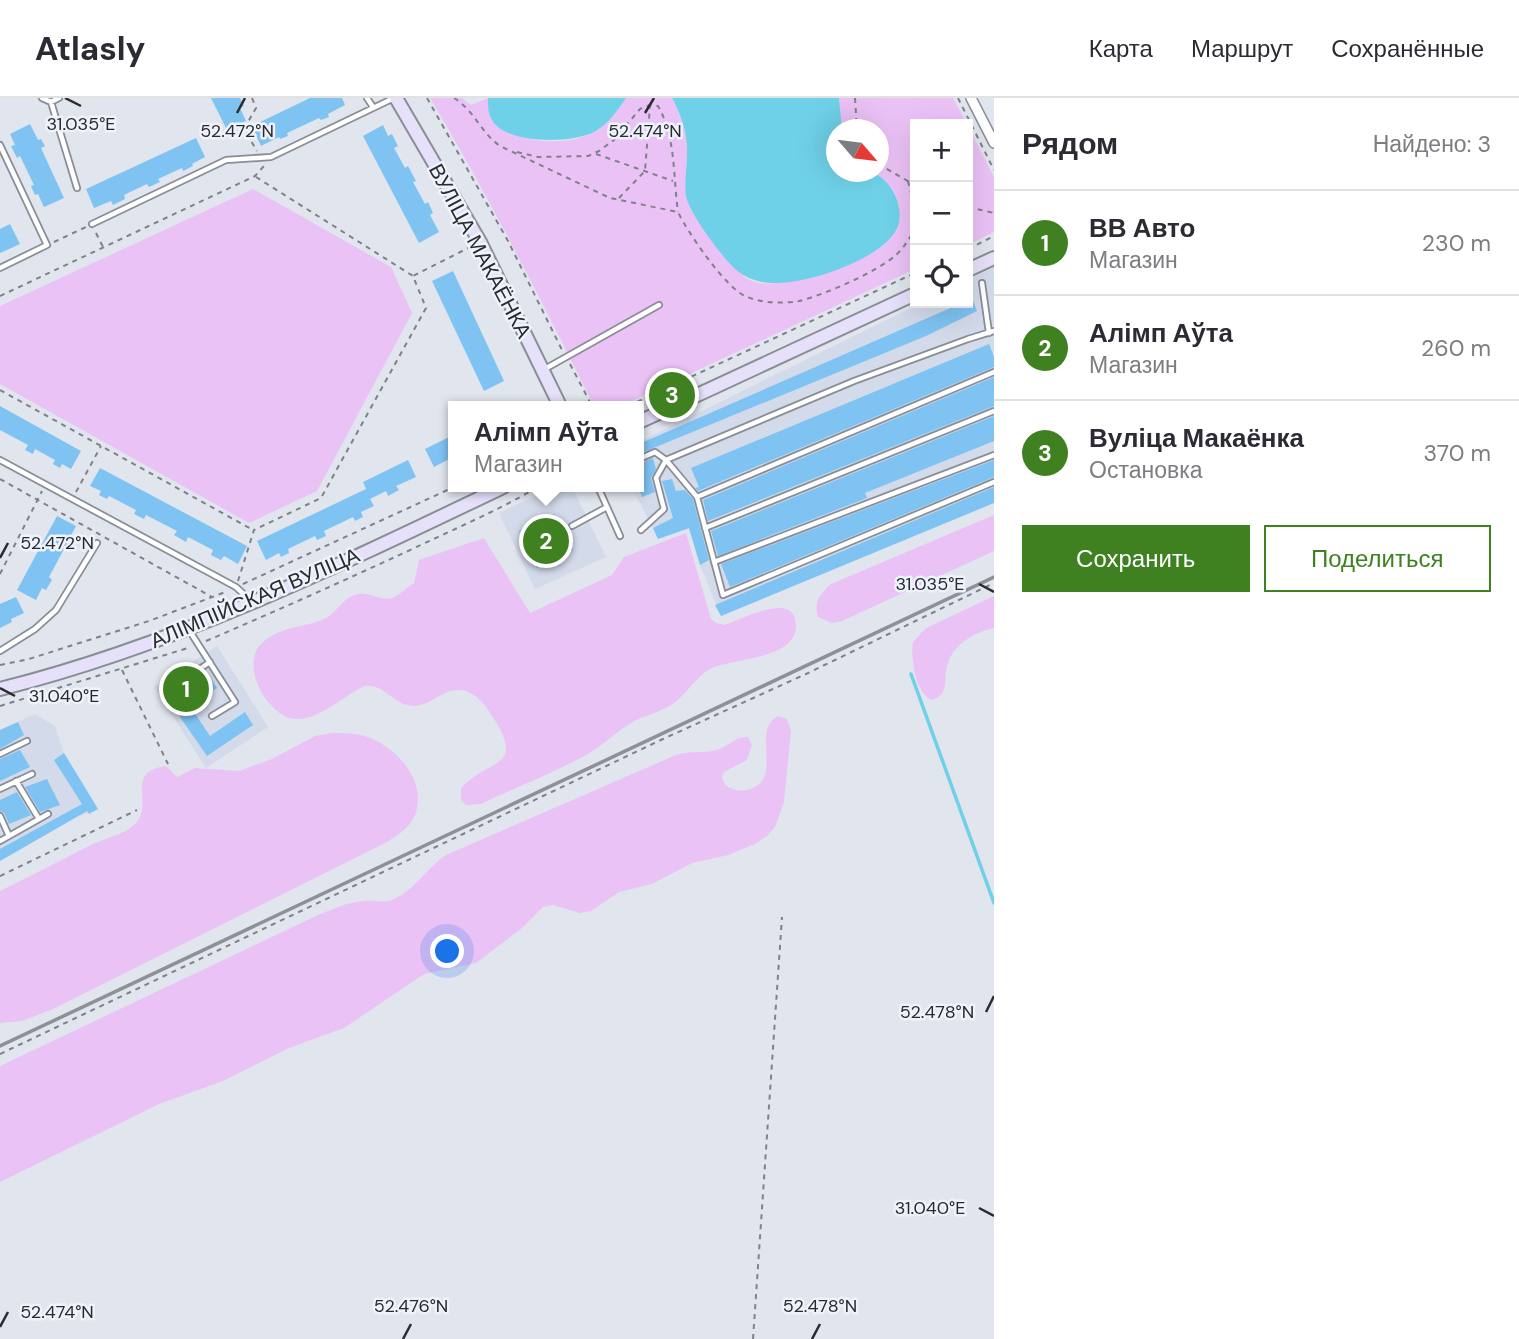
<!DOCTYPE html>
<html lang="ru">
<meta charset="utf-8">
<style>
body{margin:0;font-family:"DM Sans",sans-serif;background:#f7f7f7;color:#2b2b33}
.controls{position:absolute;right:21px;top:21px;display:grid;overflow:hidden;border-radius:0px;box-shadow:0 7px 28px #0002}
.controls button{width:63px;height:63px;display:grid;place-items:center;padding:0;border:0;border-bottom:2px solid #e1e1e2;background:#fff;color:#2b2b33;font:35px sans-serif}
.compass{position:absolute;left:826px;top:21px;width:63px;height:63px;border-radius:50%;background:#fff;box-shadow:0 7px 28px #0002;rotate:118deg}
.you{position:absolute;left:448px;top:854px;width:24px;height:24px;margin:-18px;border:5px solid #fff;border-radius:50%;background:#1a73e8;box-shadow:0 0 0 10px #1a73e833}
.badge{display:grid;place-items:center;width:46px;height:46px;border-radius:50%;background:#3f8020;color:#fff;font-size:23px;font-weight:700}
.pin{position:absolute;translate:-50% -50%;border:4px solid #fff;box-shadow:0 2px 7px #0006}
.popup{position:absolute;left:448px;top:303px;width:196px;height:91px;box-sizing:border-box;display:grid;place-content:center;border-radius:0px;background:#fff;filter:drop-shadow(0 2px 5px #0005);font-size:23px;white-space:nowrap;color:#7c7c81}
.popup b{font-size:26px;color:#2b2b33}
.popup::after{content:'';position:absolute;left:50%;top:100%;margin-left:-14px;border:14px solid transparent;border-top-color:#fff}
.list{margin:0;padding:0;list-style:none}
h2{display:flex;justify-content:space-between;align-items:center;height:91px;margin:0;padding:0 28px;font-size:30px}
h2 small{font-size:23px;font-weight:400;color:#7c7c81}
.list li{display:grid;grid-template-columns:46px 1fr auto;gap:21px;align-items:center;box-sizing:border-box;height:105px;padding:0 28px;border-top:2px solid #e1e1e2}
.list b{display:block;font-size:26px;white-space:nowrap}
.list p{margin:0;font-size:23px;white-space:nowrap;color:#7c7c81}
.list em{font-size:23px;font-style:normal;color:#7c7c81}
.actions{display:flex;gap:14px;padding:21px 28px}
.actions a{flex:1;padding:16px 0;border:2px solid #3f8020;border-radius:0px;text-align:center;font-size:24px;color:#3f8020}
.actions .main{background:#3f8020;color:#fff}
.icon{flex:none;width:38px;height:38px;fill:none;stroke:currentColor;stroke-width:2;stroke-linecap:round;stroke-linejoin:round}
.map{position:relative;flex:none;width:994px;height:1241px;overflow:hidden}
header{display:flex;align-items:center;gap:42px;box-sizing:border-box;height:98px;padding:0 35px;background:#fff;border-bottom:2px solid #e1e1e2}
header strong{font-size:33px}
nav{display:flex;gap:38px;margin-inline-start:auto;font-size:24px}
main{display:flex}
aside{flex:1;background:#fff}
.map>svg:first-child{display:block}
.built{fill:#d3daea}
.green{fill:#ebc2f6}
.water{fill:#6fd1e8}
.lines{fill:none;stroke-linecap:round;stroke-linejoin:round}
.stream{stroke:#6fd1e8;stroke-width:3.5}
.building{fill:#7fc3f3}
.lane-casing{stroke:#898d95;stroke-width:8}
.street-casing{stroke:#898d95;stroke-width:12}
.secondary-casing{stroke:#898d95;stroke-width:16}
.path{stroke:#7e8187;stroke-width:2;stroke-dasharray:5 5;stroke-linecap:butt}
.lane{stroke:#fff;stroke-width:4.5}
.street{stroke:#fff;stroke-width:9}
.secondary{stroke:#e6e0fb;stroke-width:12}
.rail{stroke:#8d9096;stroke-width:3.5}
.ticks{fill:none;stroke:#292b2e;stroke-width:2.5}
.labels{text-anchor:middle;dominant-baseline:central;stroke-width:5;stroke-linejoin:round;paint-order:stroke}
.street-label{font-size:21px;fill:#292b2e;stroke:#eef2fb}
.ticks-label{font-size:18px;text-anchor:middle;fill:#292b2e;stroke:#eef2fb;stroke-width:5;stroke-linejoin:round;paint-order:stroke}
</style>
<header>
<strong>Atlasly</strong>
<nav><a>Карта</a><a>Маршрут</a><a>Сохранённые</a></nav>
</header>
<main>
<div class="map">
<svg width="994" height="1241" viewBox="0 0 994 1241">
<rect width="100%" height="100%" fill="#e1e5ee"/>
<path class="built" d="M994,169V405L721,518L700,467L689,431L658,441L632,389H639V344L921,205H968V182Z
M554,389H572L606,459L535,491L499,415Z
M217,548L268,629L206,670L154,589Z
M35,616L55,628L64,655L98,711L75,720L0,763V632Z"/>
<path class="green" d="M430,0H462L471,7L488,0L491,21C497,25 503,31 509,34C535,46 571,47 596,33C609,25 617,12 626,0H672C681,18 688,36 687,56C687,70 684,85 687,99C689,112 700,124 707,135C713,144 739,175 746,180C769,194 801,178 824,171C853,162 892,156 897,120C901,94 890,88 871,74H878V32L842,31L839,0H953L967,26H915V171L621,308H594C542,204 490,100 430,0Z
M968,28L994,79V134L968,147Z
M253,91L391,169L412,215L317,393L249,425L0,286V208Z
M994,417V453L842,523L832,525L818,519C813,504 820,496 831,486Z
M686,435L711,521L716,525L724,527C740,523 796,490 796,528C796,562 731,560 710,571C694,580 686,598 671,607C660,614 647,617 636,622C619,631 605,646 588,656C554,675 516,689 481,706L466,707L461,702V690C493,657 528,672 489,613C482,603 472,592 459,592C442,591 431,608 413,608C393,607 385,586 365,588C344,597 321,621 298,621C269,622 238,567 262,545C279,529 301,530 322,522C336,517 341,501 355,497C369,492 380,504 392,500C400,497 407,489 414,485L419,462L484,440L530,515L612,477L624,459Z
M994,498V530C973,535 953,546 947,568C943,582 950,596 932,602C916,597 910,559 913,544L926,530Z
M778,618L787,621L791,633L784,704L775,729L767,738L755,746L728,757L692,765L652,786L619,794L591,813L580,815L553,807L543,809L522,830L476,865L424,876L344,930L289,950L223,983L159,1006L0,1084V968L316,818C331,812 347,804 364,803C375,802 386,806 396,800C415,791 428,769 446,757L676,657C690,652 703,656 716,652C728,649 735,638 748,639L752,647L747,662L724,674L722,679C724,686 726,689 733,691C739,693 744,693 750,691C784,681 750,633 778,618Z
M332,635C343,635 354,635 365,638C398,649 432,687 412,723C406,732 396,738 387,744L53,911L22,923L0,925V793C31,778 61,762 91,747C105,740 124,737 135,726C155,706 123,674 166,668L177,679L195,670L239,673L272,661L315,638Z"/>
<path class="water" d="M488,0H626C618,12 609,25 596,33C574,46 506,47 492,22C488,16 488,7 488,0Z
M672,0H839L842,31L836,32V74C847,74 859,72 869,74C890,78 905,108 898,128C885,161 809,185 777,185C760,186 744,180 733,169C720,156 689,115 686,98C684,84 687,70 687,56C688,36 681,17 672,0Z"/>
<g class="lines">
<path class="stream" d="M911,576L994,805"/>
</g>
<path class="building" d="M211,0H240L244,8L240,10L246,23L227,32Z
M310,0H342L345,7L328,16L329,19L321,22L319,20L287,35L288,38L280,41L279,39L261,48L252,28Z
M30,26L38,42L41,41L45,48L41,50L64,100L44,109L38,96L35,97L31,88L34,87L20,58L17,60L11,48L15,47L10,36Z
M383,27L388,38L392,36L398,48L394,50L405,70L408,68L416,83L413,84L425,106L428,104L433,115L430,117L439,134L419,145L363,38Z
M196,40L205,59L192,66L193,68L183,73L182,70L158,81L160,84L149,89L147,86L124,97L125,101L113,107L111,103L94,110L86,91Z
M10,126L20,146L0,155V131Z
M453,173L504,283L484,293L432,183Z
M972,200L977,213L926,238L639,356V346L962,205H968Z
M989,246L994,259V269L698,393L695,390L699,389L691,370Z
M994,279V308L708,423L703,402Z
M0,308L81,353L71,371L62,366L60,370L53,366L55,362L35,351L33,356L25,352L28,347L0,332Z
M994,318V343L865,395L867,400L718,458L711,433Z
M453,337V359L434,369L425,351Z
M653,360L656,371L651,380L655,394L642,399L639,391V366Z
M408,362L416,379L396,388L399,392L388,398L386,393L370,401L374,408L361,414L363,419L355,423L353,419L324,433L326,438L317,442L315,438L288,451L289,455L281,459L279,455L266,462L257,443L366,391L363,384Z
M994,362V379L730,489L721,466Z
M100,370L247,448L238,466L224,458L221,462L211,457L213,452L188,439L186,444L174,437L177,433L146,417L144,421L134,416L136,412L109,398L107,401L99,397L101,393L90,388Z
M672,381L676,393L685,392L693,401L709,462L700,467L689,430L658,441L653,430L673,420L662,383Z
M994,389V405L721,518L715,507Z
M554,416L573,452L537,470L519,433Z
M57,418L76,428L69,441L74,444L69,453L64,451L49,479L52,482L46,492L42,490L36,502L17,492Z
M16,499L24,515L11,521L12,524L0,530V506Z
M208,576L217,590L190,608L210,638L245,614L253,627L207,658L169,603Z
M18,624L24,637L0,651V632Z
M20,652L30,669L0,683V661Z
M64,655L98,711L89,716L87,713L0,763V751L82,706L54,662Z
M47,681L60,707L40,714L25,689Z
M17,694L31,717L9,726L4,715L0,713V702Z"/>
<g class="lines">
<g class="lane-casing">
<path id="lane" d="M42,0L51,4L77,90
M367,0L373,9
M51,4L59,0
M0,47L47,147L0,170
M92,126L226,62L271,59L394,0
M982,185L989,235
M543,272L659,207
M639,361L655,354L666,362L697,399L723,497L994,384
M0,362L236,489L250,502
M598,389L620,438
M697,399L994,274
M572,428L607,409
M705,430L994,313
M641,432L664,411L656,380L666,362L854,283L968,241L994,233
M714,464L994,357
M189,532L235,604L212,618
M0,553L35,531L56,512L97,445
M171,590L210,564
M0,656L27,643
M16,683L39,721
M0,691L32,676
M0,718L9,738
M0,743L48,716"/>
</g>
<g class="street-casing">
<path id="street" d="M971,0L994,45"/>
</g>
<g class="secondary-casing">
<path id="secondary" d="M396,0L480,144L560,308
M968,172L994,160
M639,324L915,196
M0,591C176,547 340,467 503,389"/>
</g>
<path class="path" d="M252,0L256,10L244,31L257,53
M427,0L508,143L562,252
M454,0C474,12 481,35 500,48L610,100L678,114C688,135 725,189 745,198C760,205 782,206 799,203C824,197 877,174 896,157C905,149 909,140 915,131
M855,0L857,32
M958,0L994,72
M517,54L538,59L588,58L599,53L614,42L640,11L650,7L658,8C676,39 673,78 678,114
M596,56L673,83
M878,66L915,87
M256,79L413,178
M908,83L915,112L913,131
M619,100L645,73L650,8
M968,109L994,115
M96,135L103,149
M54,144L86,129
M968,151L994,138
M0,198L255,78L264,68
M570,266L592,308
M0,292L253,432
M628,308L915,175
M0,381L212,499
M76,394L101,348
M0,476L42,393
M238,483L254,432L321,400L426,210L413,178L470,149
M243,486L454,389
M206,543C274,514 341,484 408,453C452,432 497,413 538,389
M0,567L29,561L149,523L228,493
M122,572L168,666
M0,608L191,549
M0,778L137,712
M0,956L663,641L806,576L994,485
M753,1241L782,819"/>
<use href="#lane" class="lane"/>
<use href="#street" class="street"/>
<use href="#secondary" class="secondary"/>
<path class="rail" d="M0,948L994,479"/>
</g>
<path class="ticks" d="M65,0L81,8M237,15L245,0M645,15L654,0M0,460L8,445M979,486L994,494M0,590L15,598M986,914L994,898M979,1110L994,1118M0,1229L8,1214M403,1241L411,1226M812,1241L820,1226"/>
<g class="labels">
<g class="street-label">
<text transform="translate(480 153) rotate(62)">ВУЛІЦА МАКАЁНКА</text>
<text transform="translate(255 500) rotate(-23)">АЛІМПІЙСКАЯ ВУЛІЦА</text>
</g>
</g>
<g class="ticks-label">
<text x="81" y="32">31.035°E</text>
<text x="237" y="39">52.472°N</text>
<text x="645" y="39">52.474°N</text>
<text x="57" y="451">52.472°N</text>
<text x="930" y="492">31.035°E</text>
<text x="64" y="604">31.040°E</text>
<text x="937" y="920">52.478°N</text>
<text x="930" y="1116">31.040°E</text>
<text x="411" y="1214">52.476°N</text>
<text x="820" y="1214">52.478°N</text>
<text x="57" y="1220">52.474°N</text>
</g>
</svg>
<div class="controls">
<button>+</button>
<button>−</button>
<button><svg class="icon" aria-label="locate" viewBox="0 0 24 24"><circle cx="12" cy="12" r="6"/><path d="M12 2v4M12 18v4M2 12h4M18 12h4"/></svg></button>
</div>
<svg class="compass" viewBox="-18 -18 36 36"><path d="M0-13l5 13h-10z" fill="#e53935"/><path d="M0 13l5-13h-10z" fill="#7c7c81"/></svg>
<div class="you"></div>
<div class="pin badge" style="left:186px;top:591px">1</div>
<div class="pin badge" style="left:546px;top:443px">2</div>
<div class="popup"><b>Алімп Аўта</b>Магазин</div>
<div class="pin badge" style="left:672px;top:297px">3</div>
</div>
<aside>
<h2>Рядом<small>Найдено: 3</small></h2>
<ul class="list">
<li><span class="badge">1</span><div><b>ВВ Авто</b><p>Магазин</p></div><em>230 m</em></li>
<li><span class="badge">2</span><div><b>Алімп Аўта</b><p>Магазин</p></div><em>260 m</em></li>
<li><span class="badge">3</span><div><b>Вуліца Макаёнка</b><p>Остановка</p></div><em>370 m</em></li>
</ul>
<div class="actions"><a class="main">Сохранить</a><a>Поделиться</a></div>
</aside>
</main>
